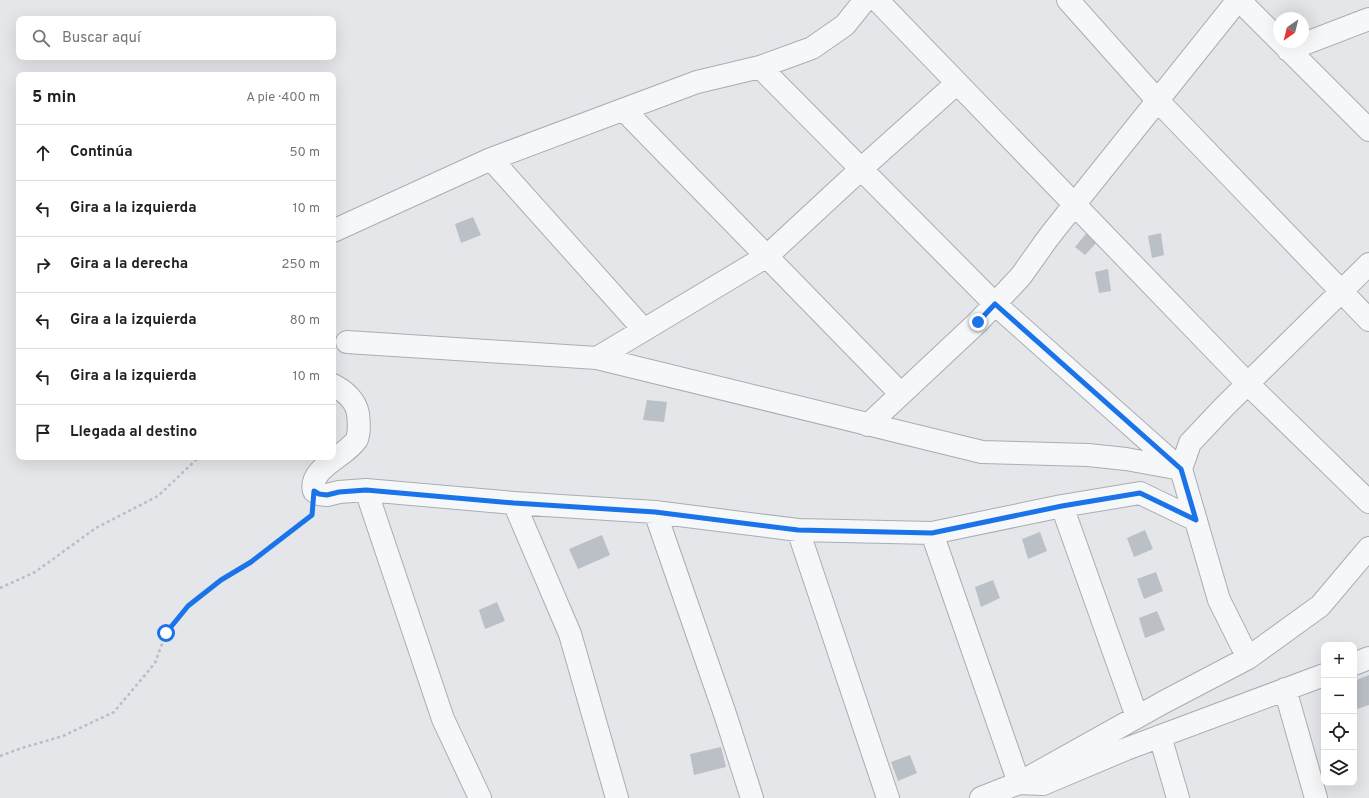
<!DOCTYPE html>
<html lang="es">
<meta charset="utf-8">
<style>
body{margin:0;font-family:Overpass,sans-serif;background:#f6f6f6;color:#202124}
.controls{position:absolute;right:12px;bottom:12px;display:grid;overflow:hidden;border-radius:8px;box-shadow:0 4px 16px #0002}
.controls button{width:36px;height:36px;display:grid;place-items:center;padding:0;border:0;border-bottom:1px solid #e0e0e0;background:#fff;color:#202124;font:20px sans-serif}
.compass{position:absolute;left:1273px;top:12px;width:36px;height:36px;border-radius:50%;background:#fff;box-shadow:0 4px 16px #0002;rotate:215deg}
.stop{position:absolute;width:12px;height:12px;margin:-9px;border:3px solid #1a73e8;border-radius:50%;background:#fff}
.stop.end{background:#1a73e8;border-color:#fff;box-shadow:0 1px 4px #0008}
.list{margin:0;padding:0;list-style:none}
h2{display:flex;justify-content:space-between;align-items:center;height:52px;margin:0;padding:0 16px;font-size:17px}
h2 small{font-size:13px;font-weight:400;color:#757577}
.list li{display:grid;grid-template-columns:26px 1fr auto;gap:12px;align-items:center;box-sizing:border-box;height:56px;padding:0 16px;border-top:1px solid #e0e0e0}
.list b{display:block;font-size:15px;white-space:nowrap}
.list em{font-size:13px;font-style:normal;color:#757577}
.icon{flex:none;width:22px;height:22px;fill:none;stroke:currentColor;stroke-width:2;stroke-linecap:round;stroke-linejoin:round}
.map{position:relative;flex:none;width:1369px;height:798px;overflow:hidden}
.search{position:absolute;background:#fff;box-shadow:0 4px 16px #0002;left:16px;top:16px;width:320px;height:44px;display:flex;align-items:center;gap:10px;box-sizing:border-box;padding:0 14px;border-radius:8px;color:#757577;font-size:15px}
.panel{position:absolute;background:#fff;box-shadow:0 4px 16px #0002;left:16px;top:72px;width:320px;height:388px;border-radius:8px}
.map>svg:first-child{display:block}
.building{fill:#bbc0c7}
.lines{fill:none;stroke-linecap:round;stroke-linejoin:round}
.street-casing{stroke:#a9adb4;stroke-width:24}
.path{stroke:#babdc2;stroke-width:2.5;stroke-dasharray:3 3;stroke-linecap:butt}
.street{stroke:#f6f7f9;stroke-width:22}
.route{stroke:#1a73e8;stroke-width:5}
</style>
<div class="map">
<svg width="1369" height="798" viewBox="0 0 1369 798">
<rect width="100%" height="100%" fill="#e4e6ea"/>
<path class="building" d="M473,217L481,235L461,243L455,224Z
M1089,230L1100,239L1085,255L1075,247Z
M1161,233L1164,255L1152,258L1148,236Z
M1108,269L1111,291L1099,293L1095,272Z
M647,400L667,402L664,422L643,420Z
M1145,530L1153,549L1134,557L1127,538Z
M1040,532L1047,551L1028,559L1022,539Z
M602,535L610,555L578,569L569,549Z
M1156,572L1163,591L1144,599L1137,579Z
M993,580L1000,598L981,607L975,587Z
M497,602L505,621L485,629L479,610Z
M1157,611L1165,630L1145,638L1139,618Z
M1369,675V705L1354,710V681Z
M721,747L726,767L694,775L690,754Z
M910,755L917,773L898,781L891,762Z"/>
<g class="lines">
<g class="street-casing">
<path id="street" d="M877,0L1248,384L1369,502
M1068,0L1158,101L1369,320
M1239,0L1279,40
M1281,42L1369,130
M1288,50L1369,19
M760,67L995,304L1180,469
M624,110L901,394
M491,159L644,330
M333,231L491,159L697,82L760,67L812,48L845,25L865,0
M347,342L597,358L982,452L1088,455L1126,459L1181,469
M597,358L767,256L861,169L957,83
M333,385C345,391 356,401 358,414C359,422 360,431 357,439C347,456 308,468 314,491L319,494L327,495L339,492L366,490L514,503L570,634L617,798
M868,425L978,322L1021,276L1048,238L1074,205L1238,0
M366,490L443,719L480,798
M514,503L655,512L798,530L932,533L1062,506L1140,493L1196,520
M1062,506L1137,717
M655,512L725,714L752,798
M798,530L888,798
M932,533L1019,783L1164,702L1248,658L1320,606L1369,548
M1248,658L1219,600L1181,469L1190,443L1224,407L1369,264
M1354,664L1369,658
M1285,689L1316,798
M1160,736L1178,798
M981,798L1019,783L1043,784L1126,749L1324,675"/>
</g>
<path class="path" d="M0,588L35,572L96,528L158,496L199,457
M0,756L22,748L63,736L114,712L155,663L166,633L188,605L221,580L251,562L311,516"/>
<use href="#street" class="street"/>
</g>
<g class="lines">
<path class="route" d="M166,633L188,606L221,580L251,562L312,515L314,491L319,494L327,495L339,492L366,490L514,503L655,512L798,530L932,533L1062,506L1140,493L1196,520L1181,469L995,304L978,322"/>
</g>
</svg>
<div class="controls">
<button>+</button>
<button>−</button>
<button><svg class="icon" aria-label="locate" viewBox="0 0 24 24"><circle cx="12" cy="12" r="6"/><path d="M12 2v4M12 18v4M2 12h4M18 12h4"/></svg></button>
<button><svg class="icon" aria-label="layers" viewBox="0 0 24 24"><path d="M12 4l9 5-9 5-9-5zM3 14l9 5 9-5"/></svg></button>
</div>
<svg class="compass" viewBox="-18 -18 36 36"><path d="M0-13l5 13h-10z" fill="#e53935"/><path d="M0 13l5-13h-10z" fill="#757577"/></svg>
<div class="stop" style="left:166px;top:633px"></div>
<div class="stop end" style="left:978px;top:322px"></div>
<div class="search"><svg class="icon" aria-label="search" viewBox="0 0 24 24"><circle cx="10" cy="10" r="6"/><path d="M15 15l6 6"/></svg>Buscar aquí</div>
<section class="panel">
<h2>5 min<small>A pie · 400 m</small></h2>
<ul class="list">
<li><svg class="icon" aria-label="ahead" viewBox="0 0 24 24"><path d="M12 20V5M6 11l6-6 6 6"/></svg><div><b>Continúa</b></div><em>50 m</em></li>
<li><svg class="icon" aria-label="left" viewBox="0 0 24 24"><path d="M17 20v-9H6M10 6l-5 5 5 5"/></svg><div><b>Gira a la izquierda</b></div><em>10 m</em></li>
<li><svg class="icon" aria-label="right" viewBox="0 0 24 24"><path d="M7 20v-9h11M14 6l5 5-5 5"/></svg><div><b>Gira a la derecha</b></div><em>250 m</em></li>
<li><svg class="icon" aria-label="left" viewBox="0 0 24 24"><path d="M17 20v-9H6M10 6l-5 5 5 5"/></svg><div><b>Gira a la izquierda</b></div><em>80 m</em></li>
<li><svg class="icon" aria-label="left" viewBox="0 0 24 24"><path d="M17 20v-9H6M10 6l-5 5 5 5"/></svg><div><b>Gira a la izquierda</b></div><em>10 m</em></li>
<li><svg class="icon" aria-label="arrive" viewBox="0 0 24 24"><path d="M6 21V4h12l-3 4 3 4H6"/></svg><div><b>Llegada al destino</b></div></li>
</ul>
</section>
</div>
